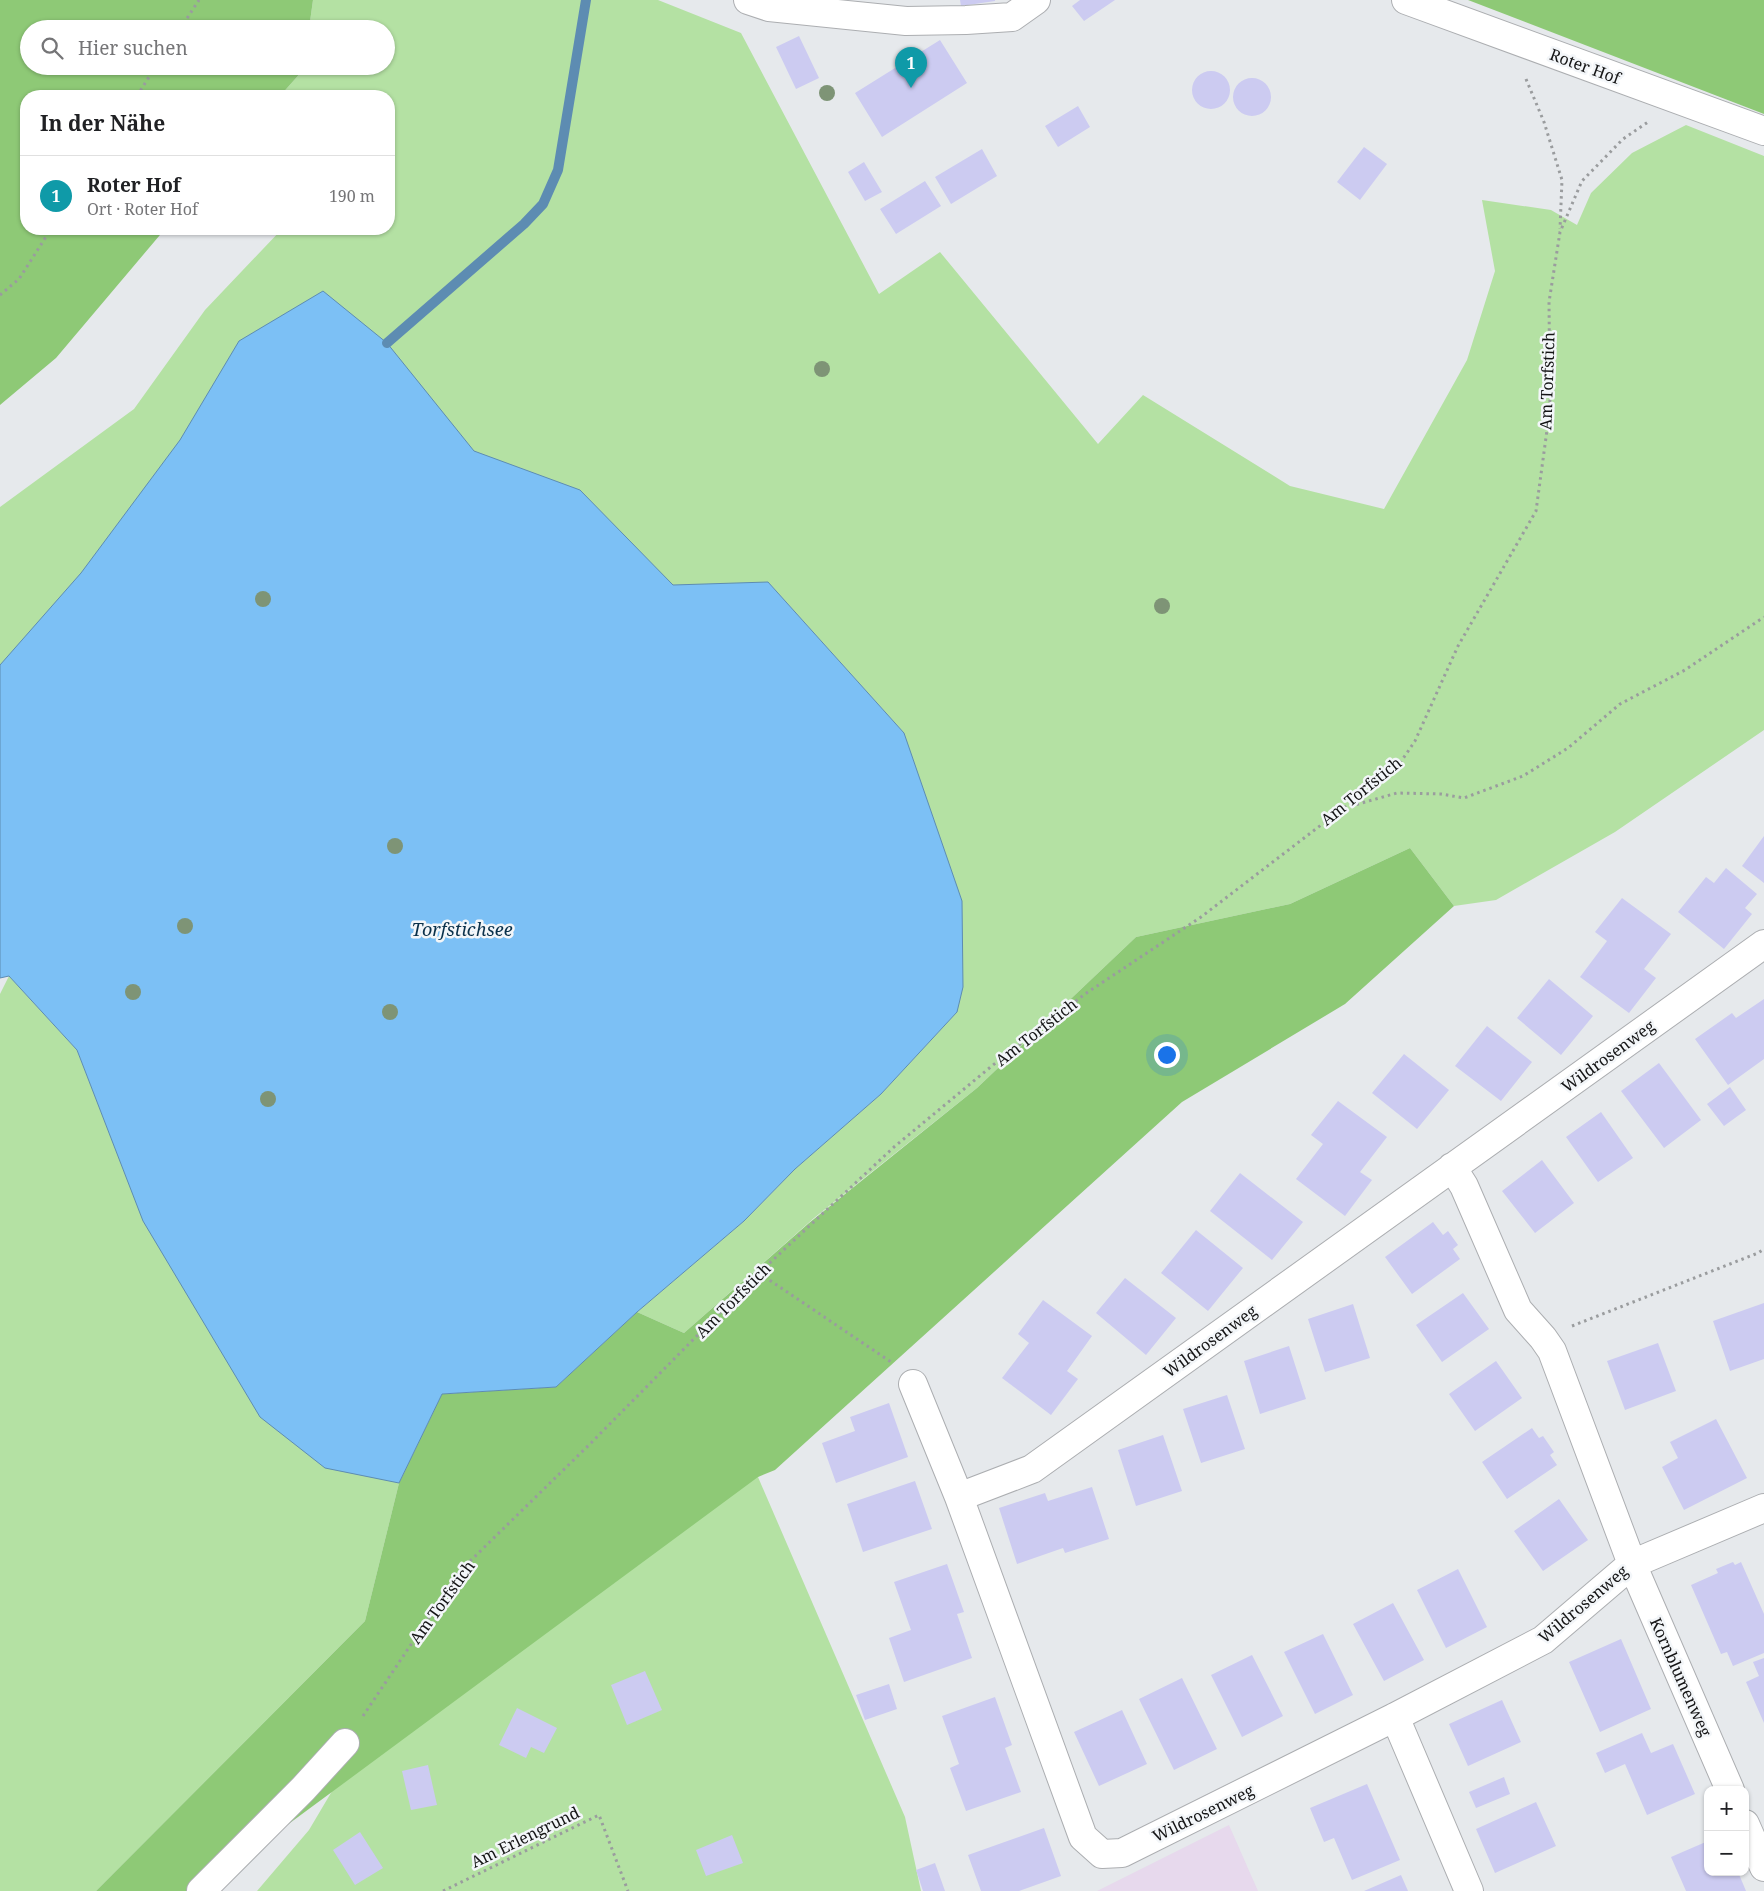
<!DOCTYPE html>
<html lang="de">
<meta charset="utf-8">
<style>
body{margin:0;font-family:"Noto Serif",serif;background:#f2f2f2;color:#202124}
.controls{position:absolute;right:15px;bottom:15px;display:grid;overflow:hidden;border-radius:10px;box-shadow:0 1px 4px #0004}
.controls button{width:45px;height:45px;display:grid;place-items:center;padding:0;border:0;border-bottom:1px solid #e0e0e0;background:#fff;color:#202124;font:25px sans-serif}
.you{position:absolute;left:1166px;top:1054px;width:18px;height:18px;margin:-12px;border:4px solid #fff;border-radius:50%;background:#1a73e8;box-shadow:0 0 0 8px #1a73e833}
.badge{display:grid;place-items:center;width:32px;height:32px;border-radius:50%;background:#0b8043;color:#fff;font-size:16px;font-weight:700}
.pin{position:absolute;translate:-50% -41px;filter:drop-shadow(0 1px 2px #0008)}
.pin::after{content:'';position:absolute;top:26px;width:18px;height:15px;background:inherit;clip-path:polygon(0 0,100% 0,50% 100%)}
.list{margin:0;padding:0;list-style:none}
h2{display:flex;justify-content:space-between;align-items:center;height:65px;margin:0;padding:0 20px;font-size:21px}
h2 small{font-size:16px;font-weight:400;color:#757577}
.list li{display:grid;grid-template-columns:32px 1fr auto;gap:15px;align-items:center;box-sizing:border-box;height:80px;padding:0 20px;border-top:1px solid #e0e0e0}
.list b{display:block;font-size:19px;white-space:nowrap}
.list p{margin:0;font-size:16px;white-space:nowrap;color:#757577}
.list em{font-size:16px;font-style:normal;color:#757577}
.icon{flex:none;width:28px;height:28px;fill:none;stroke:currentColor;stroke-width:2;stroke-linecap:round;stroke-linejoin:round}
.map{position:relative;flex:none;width:1764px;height:1891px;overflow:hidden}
.search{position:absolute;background:#fff;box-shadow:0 1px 4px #0004;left:20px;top:20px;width:375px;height:55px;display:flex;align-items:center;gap:12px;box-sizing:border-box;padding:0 18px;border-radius:28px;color:#757577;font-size:19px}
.panel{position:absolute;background:#fff;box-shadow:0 1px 4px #0004;left:20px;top:90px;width:375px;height:145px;border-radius:20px}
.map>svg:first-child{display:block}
.commercial{fill:#e7d9ed}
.green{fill:#b4e1a3}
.forest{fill:#8ec976}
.water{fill:#7cc0f5;stroke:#5d8cb2}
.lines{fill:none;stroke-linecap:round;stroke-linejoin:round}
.stream{stroke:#5d8cb2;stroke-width:10}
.building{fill:#cccbf1}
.minor-casing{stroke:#acaeb1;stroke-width:30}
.path{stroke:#9a9c9e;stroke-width:3;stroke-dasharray:2.5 4;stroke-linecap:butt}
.minor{stroke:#fff;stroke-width:28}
.tree{fill:#7e9476}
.labels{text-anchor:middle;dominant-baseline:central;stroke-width:5;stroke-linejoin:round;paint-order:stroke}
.street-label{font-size:16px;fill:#141415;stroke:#f3f6f9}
.water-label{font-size:18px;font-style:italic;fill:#0a314b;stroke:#f3f6f9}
</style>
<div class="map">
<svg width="1764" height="1891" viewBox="0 0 1764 1891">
<rect width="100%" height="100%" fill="#e6e9ec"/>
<path class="commercial" d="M1229,1825L1258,1891H1097Z"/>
<path class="green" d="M313,0H658L741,33L879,294L940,252L1098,444L1143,395L1290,486L1384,509L1467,360L1495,271L1482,200L1551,210L1577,225L1591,193L1632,153L1686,125L1764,156V730L1615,832L1496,900L1454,906L1410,848L1290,904L1136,937L977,1088L814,1218L684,1333L637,1312L744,1221L795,1169L881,1094L957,1012L904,733L768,582L0,789V507L134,409L205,310L282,229H389V96H280L304,69V66H386V29H309Z
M9,976L77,1050L125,1173L399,1483L365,1621L96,1891H0V994Z
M785,1446L758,1477L905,1817L921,1891H257L309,1830L370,1727Z"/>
<path class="forest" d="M0,0H313L309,29H29V66H304V69L280,96H26V229H165L56,358L0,405Z
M1468,0H1764V114Z
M1410,848L1454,906L1345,1004L1182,1102L775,1470L758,1477L198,1891H96L365,1621L399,1483L442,1394L556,1387L637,1312L684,1333L809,1223L977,1088L1136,937L1290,904Z"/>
<path class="water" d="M323,291L387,343L474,451L580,490L673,585L768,582L904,733L962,901L963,987L957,1012L881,1094L795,1169L744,1221L637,1312L556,1387L442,1394L399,1483L325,1468L260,1417L143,1221L77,1050L9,976L0,978V665L81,573L180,440L239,341Z"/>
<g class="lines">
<path class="stream" d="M387,343L524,224L543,204L558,170L586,0"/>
</g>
<path class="building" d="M960,0H995V1L961,6Z
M1080,0H1115L1084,21L1072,6Z
M799,36L819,78L796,89L776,47Z
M940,40L967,83L882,137L855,93Z
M1192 90a19 19 0 1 1 38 0a19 19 0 1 1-38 0Z
M1233 97a19 19 0 1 1 38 0a19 19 0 1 1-38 0Z
M1078,106L1090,127L1058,147L1045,126Z
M1364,147L1387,164L1360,200L1337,182Z
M982,149L997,176L951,204L935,177Z
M864,162L882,192L865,201L848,172Z
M925,181L941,206L896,234L880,209Z
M1764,836V883L1742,866Z
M1726,868L1757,894L1745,908L1752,914L1724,949L1678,912L1706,877L1714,883Z
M1622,898L1671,934L1644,969L1656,978L1629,1013L1580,977L1607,941L1595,932Z
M1549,979L1593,1016L1561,1055L1517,1018Z
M1764,999V1059L1728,1085L1695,1039L1732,1013L1736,1018Z
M1487,1026L1532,1062L1501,1101L1455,1066Z
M1404,1054L1449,1090L1417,1129L1372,1093Z
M1659,1063L1701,1120L1664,1148L1621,1091Z
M1730,1087L1746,1110L1724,1126L1707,1104Z
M1338,1101L1387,1137L1360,1172L1372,1180L1345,1216L1296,1179L1323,1144L1311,1135Z
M1601,1112L1633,1158L1598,1182L1566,1137Z
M1542,1160L1574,1203L1535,1233L1502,1191Z
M1240,1173L1303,1222L1272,1260L1210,1211Z
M1433,1222L1443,1235L1448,1231L1458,1245L1453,1249L1460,1259L1412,1294L1385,1257Z
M1196,1230L1243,1268L1208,1311L1161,1273Z
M1125,1278L1176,1318L1146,1355L1096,1313Z
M1463,1293L1489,1329L1442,1362L1416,1325Z
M1043,1300L1092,1336L1067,1371L1078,1379L1051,1415L1002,1378L1029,1343L1018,1334Z
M1764,1303V1359L1730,1371L1713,1321Z
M1353,1304L1370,1358L1325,1372L1308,1319Z
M1658,1343L1676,1391L1625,1410L1607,1361Z
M1289,1346L1306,1399L1260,1414L1244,1361Z
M1496,1361L1522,1398L1475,1431L1449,1394Z
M1227,1395L1245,1449L1201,1463L1183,1409Z
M889,1403L908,1457L836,1483L822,1443L855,1431L850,1417Z
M1716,1419L1747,1478L1684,1510L1662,1467L1678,1458L1670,1442Z
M1532,1428L1539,1438L1543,1436L1554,1452L1550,1455L1557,1465L1507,1499L1482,1462Z
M1163,1435L1182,1491L1136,1506L1118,1450Z
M915,1481L932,1529L863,1552L847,1504Z
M1092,1487L1109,1539L1065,1553L1063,1548L1017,1564L999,1508L1045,1493L1048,1501Z
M1559,1499L1588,1540L1543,1571L1514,1531Z
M1733,1562L1735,1565L1741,1562L1764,1614V1653L1733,1666L1727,1652L1721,1654L1691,1585L1718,1573L1716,1569Z
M947,1564L964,1612L957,1614L972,1658L904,1682L889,1638L911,1630L894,1582Z
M1458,1569L1487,1627L1446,1648L1417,1590Z
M1393,1603L1424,1660L1384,1681L1353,1624Z
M1323,1634L1353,1695L1315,1714L1284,1652Z
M1621,1639L1651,1709L1600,1732L1569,1662Z
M1252,1655L1283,1716L1242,1737L1211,1675Z
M1764,1658V1723L1746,1682L1759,1676L1753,1662Z
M645,1671L662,1710L627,1725L611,1685Z
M1182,1678L1217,1749L1174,1770L1139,1699Z
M889,1684L897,1709L865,1720L856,1695Z
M995,1697L1012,1745L1005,1748L1021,1792L966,1811L950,1768L959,1764L942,1716Z
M1502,1700L1521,1742L1468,1766L1449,1724Z
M517,1708L557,1728L544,1753L531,1747L526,1758L499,1745Z
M1122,1710L1147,1764L1099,1786L1074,1732Z
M1642,1733L1651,1753L1673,1744L1695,1794L1647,1815L1625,1764L1605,1773L1596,1753Z
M428,1765L437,1805L411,1810L402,1771Z
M1504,1777L1510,1794L1476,1808L1469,1792Z
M1367,1784L1400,1860L1352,1880L1334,1838L1324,1842L1310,1808Z
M1536,1802L1556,1846L1495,1873L1476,1829Z
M1044,1828L1061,1876L1019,1891H981L968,1855Z
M360,1832L383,1868L355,1885L333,1850Z
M732,1835L743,1863L706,1876L696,1850Z
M1708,1841V1872H1738L1746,1891H1686L1671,1857Z
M935,1863L945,1891H923L916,1870Z
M1401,1875L1408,1891H1364Z"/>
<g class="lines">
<g class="minor-casing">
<path id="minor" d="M748,0L769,7L906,21L966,20L1012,17L1036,0
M1406,0L1764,131
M1764,944L1032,1469L959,1497L1083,1837L1102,1854L1122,1853L1395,1717L1543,1640L1632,1564L1764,1508
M1452,1167L1464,1186L1518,1310L1543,1338L1552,1351L1632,1564L1730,1790
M913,1384L959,1497
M1395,1717L1469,1891
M1745,1824L1764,1867
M201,1891L303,1789L345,1743"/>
</g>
<path class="path" d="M180,29L199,0
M1526,79L1544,122L1562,180L1560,229
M137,96L156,66
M0,295L19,279L51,229
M1344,808L1397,793L1441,794L1464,798L1523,776L1568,748L1620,704L1685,670L1764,617
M759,1273L891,1362
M1572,1326L1758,1253L1764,1249
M363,1716L461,1570L591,1443L759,1273L894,1147L993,1065L1085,994L1201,917L1398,766L1415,741L1458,646L1536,511L1550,408L1549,302L1560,232L1582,181L1623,139L1648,122
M443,1891L599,1815L628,1891"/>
<use href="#minor" class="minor"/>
</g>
<g class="tree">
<circle cx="827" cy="93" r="8"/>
<circle cx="822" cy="369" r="8"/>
<circle cx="263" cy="599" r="8"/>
<circle cx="1162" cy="606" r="8"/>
<circle cx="395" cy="846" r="8"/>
<circle cx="185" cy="926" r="8"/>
<circle cx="133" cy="992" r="8"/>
<circle cx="390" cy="1012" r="8"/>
<circle cx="268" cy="1099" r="8"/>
</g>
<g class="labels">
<g class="street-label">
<text transform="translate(1585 66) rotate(20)">Roter Hof</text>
<text transform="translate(1547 381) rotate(-88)">Am Torfstich</text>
<text transform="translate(1361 791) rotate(-39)">Am Torfstich</text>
<text transform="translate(1036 1032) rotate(-38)">Am Torfstich</text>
<text transform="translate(1608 1056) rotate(-36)">Wildrosenweg</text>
<text transform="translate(733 1300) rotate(-45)">Am Torfstich</text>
<text transform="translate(1210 1341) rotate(-36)">Wildrosenweg</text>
<text transform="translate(442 1602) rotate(-54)">Am Torfstich</text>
<text transform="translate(1583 1604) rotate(-40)">Wildrosenweg</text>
<text transform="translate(1681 1677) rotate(66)">Kornblumenweg</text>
<text transform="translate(1203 1813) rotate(-26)">Wildrosenweg</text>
<text transform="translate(525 1837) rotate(-26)">Am Erlengrund</text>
</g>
<g class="water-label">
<text x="462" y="929">Torfstichsee</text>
</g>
</g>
</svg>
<div class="controls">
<button>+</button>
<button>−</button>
</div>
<div class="you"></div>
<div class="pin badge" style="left:911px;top:88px;background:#0f9aa8">1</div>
<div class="search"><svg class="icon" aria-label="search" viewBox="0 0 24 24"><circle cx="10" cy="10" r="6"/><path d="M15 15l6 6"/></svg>Hier suchen</div>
<section class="panel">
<h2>In der Nähe<small></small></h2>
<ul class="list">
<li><span class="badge" style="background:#0f9aa8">1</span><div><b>Roter Hof</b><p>Ort · Roter Hof</p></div><em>190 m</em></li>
</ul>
</section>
</div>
